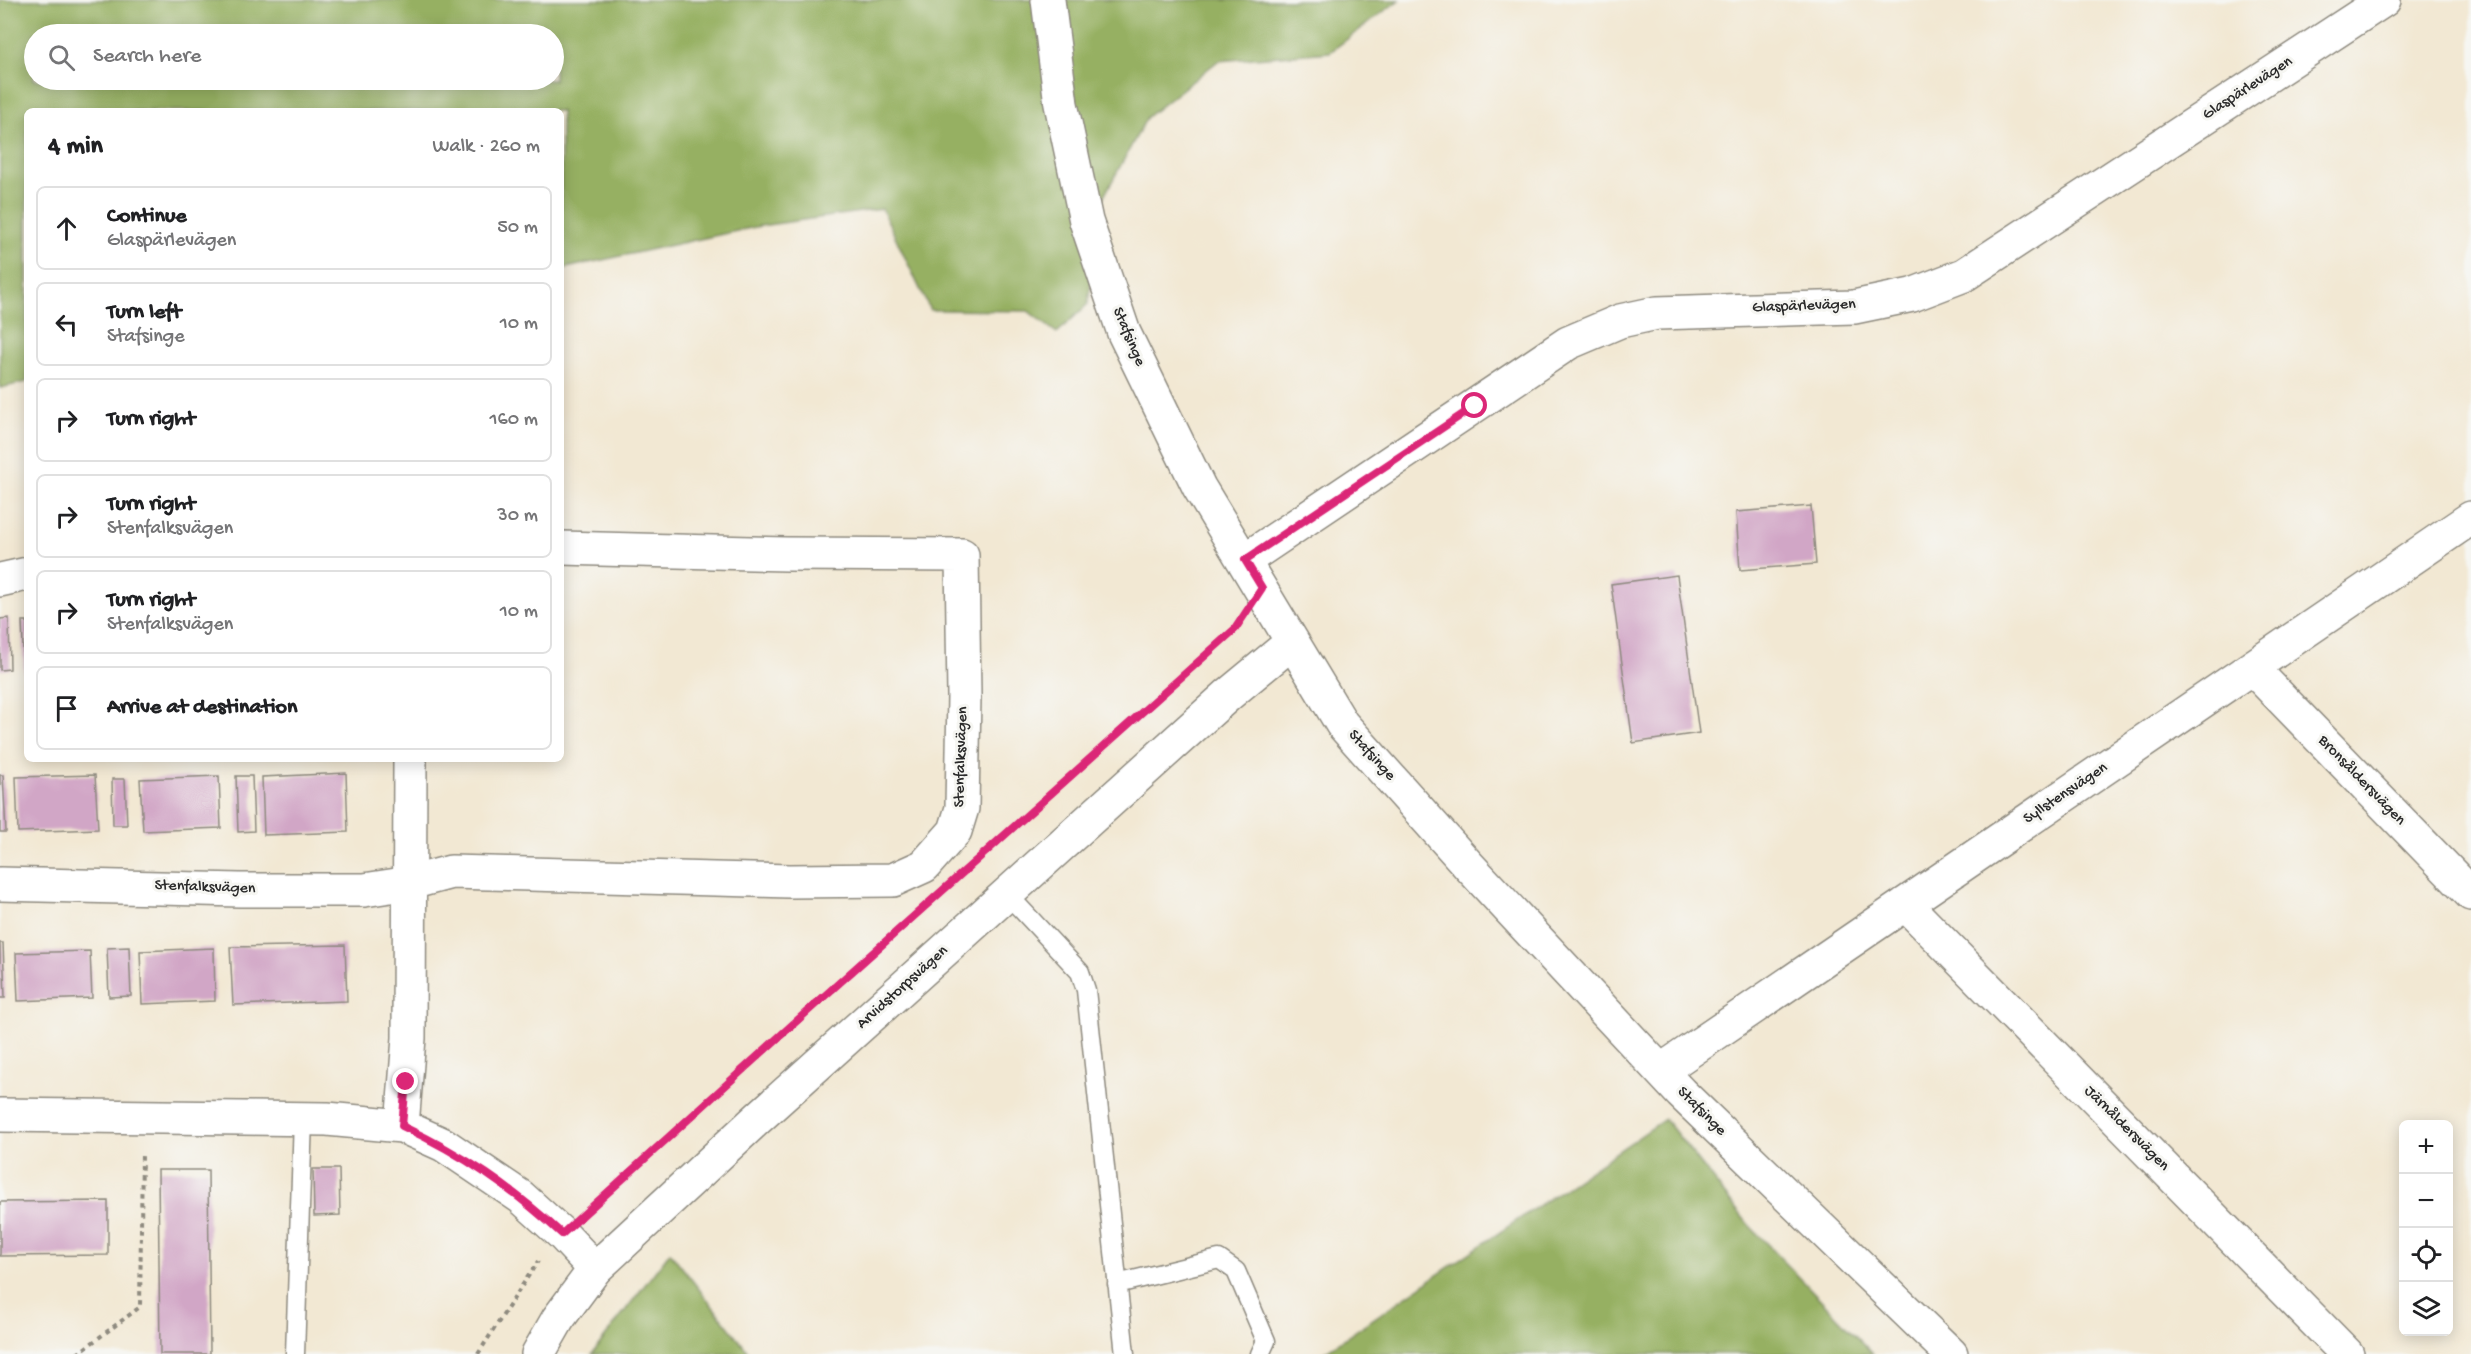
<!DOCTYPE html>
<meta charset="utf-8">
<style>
body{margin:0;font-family:"Gochi Hand",sans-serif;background:#f2f2f2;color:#202124}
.controls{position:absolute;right:18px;bottom:18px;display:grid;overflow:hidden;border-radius:9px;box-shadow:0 3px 15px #0003}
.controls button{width:54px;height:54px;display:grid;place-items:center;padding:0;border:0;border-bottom:2px solid #e0e0e0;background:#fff;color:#202124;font:30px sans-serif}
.stop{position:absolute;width:18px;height:18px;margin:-14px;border:4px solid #db2777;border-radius:50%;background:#fff}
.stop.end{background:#db2777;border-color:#fff;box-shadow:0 2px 6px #0008}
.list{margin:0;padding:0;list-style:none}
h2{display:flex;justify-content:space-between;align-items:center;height:78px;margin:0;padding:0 24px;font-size:26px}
h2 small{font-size:20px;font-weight:400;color:#757577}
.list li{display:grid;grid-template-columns:39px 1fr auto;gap:18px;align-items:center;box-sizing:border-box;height:84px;margin:0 12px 12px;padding:0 12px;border:2px solid #e0e0e0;border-radius:9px}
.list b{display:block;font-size:22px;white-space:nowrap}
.list p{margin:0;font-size:20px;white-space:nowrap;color:#757577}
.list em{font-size:20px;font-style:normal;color:#757577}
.icon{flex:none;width:33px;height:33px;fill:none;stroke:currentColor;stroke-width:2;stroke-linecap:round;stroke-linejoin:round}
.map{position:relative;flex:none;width:2471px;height:1354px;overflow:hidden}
.search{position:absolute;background:#fff;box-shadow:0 3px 15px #0003;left:24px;top:24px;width:540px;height:66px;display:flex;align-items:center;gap:15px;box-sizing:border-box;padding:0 21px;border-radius:33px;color:#757577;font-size:22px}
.panel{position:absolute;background:#fff;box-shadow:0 3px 15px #0003;left:24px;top:108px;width:540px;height:654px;border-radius:9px}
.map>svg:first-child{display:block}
.forest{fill:#96b062;stroke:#606e46;stroke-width:1.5;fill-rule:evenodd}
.building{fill:#d1a6c6}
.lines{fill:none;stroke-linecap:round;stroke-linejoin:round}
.lane-casing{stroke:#8e8a7f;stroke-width:21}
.street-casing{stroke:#8e8a7f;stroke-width:36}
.secondary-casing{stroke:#8e8a7f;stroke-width:36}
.path{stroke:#8e8a7f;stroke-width:4;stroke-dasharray:4.5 4.5;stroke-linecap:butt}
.lane{stroke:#fff;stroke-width:18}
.street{stroke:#fff;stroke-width:33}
.secondary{stroke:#fff;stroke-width:33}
.route{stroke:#db2777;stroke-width:8}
.labels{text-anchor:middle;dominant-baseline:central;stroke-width:6;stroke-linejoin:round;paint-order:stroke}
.street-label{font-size:16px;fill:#2b2b2b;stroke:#f6f6f2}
</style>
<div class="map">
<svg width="2471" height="1354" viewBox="0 0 2471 1354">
<rect width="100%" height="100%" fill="#f6f6f2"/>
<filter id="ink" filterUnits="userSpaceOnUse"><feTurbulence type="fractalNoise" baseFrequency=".0167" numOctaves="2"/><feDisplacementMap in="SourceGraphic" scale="12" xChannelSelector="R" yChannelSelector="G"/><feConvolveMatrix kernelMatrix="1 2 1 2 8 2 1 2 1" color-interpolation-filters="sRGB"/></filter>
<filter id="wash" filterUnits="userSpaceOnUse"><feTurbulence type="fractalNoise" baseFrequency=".008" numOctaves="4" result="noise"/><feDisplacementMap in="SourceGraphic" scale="24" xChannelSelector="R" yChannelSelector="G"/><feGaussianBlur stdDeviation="1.35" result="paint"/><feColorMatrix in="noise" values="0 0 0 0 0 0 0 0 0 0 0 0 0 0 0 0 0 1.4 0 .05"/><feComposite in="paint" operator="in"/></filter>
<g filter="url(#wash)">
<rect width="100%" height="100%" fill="#f2e8d3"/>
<path class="forest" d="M0,0H1399L1330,52L1218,61L1147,117L1102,200L1088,304L1057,333L1028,311L930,310L882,209L760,226L561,269V111H27V382L0,388ZM34,34H554V80H34Z
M1665,1119L1748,1224L1873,1354H1322Z
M670,1252L750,1354H592Z"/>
<g id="blocks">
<path class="building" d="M1811,506L1816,564L1740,570L1736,512Z
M1677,575L1699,733L1633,743L1611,584Z
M9,618L10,669L0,670V619Z
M22,621H27V673H24Z
M346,773L348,832L264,835L262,777Z
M0,775H3L6,832H0Z
M95,775L98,829L18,832L16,777Z
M219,776L221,828L143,831L140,779Z
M236,776H252L254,831L238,832Z
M112,779H125L127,825H113Z
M0,943H3L5,998H0Z
M345,945L347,1001L233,1005L230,947Z
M129,947L131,996L109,997L107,948Z
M214,948L215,1001L142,1004L140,951Z
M90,951L92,998L18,1001L16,953Z
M313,1169H339L340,1215L314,1216Z
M158,1170H208L210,1354H160Z
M108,1201V1255L0,1256V1202Z"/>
</g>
</g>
<g filter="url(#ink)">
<use href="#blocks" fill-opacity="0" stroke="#8e8a7f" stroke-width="1.5"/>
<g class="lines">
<g class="lane-casing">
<path id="lane" d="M1007,894L1080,972L1086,990L1125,1354
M1117,1284L1219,1259L1236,1271L1266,1341L1260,1354
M295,1354L303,1119"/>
</g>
<g class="street-casing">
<path id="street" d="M1245,560L1568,343L1620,321L1657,313L1854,307L1912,295L1964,275L2384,0
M0,580L27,574
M2252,668L2471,894
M0,884L240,890H364L410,883L451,872L789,881L893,880L924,866L955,831L962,808L964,696L962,555L787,554L561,548
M1905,904L2347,1354
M1662,1070L2471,518
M0,1115L327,1119L402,1126L444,1145L521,1197L562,1234L595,1269
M402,1126L409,1038L410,759"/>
</g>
<g class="secondary-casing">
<path id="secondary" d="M1048,0L1061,104L1086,221L1124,333L1199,487L1342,724L1469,866L1681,1093L1951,1354
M538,1354L558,1319L595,1269L755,1121L1228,695L1291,643"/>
</g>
<path class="path" d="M989,850L1235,629L1239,624
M589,1209L920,911
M77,1354L140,1307L142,1152
M478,1354L538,1261"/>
<use href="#lane" class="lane"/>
<use href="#street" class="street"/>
<use href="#secondary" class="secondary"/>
</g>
</g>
<g class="lines" filter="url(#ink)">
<path class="route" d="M406,1082L402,1126C464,1155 512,1188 562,1234L791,1026L1235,629L1262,588L1245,560L1475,406"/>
</g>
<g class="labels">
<g class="street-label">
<text transform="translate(2248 89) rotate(-33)">Glaspärlevägen</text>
<text transform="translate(1804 307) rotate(-2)">Glaspärlevägen</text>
<text transform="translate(1128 337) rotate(67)">Stafsinge</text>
<text transform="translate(1371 756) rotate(48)">Stafsinge</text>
<text transform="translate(962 757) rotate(-88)">Stenfalksvägen</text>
<text transform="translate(2361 781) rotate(46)">Bronsåldersvägen</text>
<text transform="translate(2066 794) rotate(-34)">Syllstensvägen</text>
<text transform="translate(205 888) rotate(2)">Stenfalksvägen</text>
<text transform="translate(903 988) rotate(-42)">Arvidstorpsvägen</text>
<text transform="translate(1701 1112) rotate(45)">Stafsinge</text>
<text transform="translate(2126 1129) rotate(45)">Järnåldersvägen</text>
</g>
</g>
</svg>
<div class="controls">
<button>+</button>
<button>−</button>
<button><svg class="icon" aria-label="locate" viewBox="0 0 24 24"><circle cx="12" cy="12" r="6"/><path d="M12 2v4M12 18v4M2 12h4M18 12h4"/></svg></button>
<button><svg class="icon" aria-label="layers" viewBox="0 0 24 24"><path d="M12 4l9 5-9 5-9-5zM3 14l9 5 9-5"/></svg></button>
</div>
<div class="stop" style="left:1475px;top:406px"></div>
<div class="stop end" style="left:406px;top:1082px"></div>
<div class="search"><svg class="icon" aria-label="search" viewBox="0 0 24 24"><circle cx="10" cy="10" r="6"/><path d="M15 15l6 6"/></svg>Search here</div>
<section class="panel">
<h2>4 min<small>Walk · 260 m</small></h2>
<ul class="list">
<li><svg class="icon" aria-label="ahead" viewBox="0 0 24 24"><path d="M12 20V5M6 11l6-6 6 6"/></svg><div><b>Continue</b><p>Glaspärlevägen</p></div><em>50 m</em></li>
<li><svg class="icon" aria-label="left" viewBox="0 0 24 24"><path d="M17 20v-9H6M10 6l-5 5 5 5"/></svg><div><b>Turn left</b><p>Stafsinge</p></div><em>10 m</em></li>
<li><svg class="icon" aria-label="right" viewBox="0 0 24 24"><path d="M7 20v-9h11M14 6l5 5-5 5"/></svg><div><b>Turn right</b></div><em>160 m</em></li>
<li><svg class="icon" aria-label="right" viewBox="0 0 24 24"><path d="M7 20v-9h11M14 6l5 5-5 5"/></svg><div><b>Turn right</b><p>Stenfalksvägen</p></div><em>30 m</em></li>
<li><svg class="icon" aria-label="right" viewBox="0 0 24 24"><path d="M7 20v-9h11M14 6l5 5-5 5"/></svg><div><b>Turn right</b><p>Stenfalksvägen</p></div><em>10 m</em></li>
<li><svg class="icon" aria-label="arrive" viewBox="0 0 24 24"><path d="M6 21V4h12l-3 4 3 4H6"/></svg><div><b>Arrive at destination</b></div></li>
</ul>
</section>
</div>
